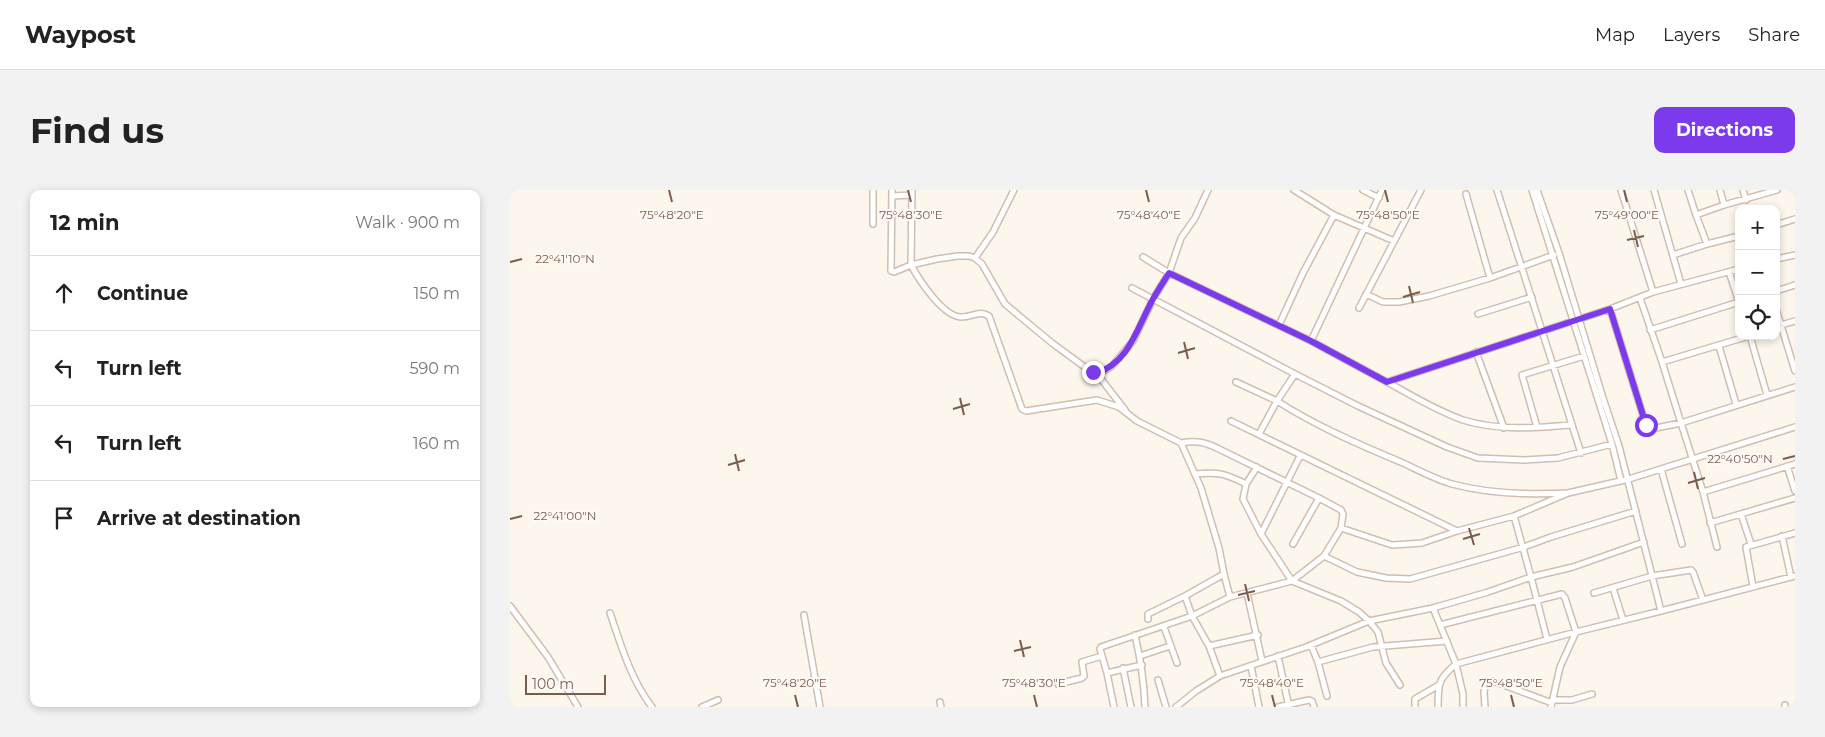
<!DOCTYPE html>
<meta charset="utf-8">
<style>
body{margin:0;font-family:Montserrat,sans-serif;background:#f2f2f2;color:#222}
.controls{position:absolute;right:15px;top:15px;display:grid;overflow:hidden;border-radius:10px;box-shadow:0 2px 8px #0003}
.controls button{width:45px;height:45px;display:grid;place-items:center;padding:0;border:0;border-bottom:1px solid #e0e0e0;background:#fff;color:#222;font:25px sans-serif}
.scale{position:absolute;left:15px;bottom:12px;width:81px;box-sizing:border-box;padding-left:5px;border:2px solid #7a5c4d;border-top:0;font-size:14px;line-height:18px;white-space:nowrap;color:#7a5c4d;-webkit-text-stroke:4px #fffaf3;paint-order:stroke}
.stop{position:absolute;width:15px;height:15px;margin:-11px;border:4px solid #7c3aed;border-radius:50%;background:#fff}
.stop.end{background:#7c3aed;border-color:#fff;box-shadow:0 1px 5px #0008}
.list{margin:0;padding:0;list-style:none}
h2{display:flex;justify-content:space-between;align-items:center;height:65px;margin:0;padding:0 20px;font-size:21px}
h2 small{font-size:16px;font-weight:400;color:#767676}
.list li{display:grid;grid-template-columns:32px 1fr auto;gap:15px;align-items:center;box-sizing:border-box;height:75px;padding:0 20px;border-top:1px solid #e0e0e0}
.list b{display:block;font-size:19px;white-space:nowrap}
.list em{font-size:16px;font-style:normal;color:#767676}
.icon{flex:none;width:28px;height:28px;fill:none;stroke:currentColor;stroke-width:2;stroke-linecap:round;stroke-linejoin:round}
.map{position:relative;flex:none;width:1285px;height:517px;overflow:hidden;border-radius:10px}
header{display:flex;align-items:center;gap:30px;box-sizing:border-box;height:70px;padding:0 25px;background:#fff;border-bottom:1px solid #e0e0e0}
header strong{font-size:24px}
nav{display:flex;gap:28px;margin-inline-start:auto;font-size:18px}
.intro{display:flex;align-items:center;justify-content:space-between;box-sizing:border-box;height:120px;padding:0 30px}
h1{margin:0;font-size:35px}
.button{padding:12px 22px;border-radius:10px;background:#7c3aed;color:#fff;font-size:18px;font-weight:700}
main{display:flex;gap:30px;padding:0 30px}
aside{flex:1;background:#fff;border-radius:10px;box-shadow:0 2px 8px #0003}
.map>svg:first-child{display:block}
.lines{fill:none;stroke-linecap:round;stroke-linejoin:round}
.street-casing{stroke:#d1beb0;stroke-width:8}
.street{stroke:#fff;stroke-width:5}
.route{stroke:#7c3aed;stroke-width:6}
.ticks{fill:none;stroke:#7a5c4d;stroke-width:2}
.ticks-label{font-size:12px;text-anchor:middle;fill:#7a5c4d;stroke:#fffaf3;stroke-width:4;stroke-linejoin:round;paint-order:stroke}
</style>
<header>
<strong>Waypost</strong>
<nav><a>Map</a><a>Layers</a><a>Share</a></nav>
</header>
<div class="intro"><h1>Find us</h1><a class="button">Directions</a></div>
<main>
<aside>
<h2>12 min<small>Walk · 900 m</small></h2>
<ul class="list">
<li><svg class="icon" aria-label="ahead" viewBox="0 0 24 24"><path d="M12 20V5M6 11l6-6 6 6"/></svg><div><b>Continue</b></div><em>150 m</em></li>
<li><svg class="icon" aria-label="left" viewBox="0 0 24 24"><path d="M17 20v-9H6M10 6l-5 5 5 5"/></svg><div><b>Turn left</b></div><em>590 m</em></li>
<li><svg class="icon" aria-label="left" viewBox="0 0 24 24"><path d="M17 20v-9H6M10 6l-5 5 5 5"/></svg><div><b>Turn left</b></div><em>160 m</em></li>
<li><svg class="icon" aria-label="arrive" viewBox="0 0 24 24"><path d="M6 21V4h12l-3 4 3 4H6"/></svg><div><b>Arrive at destination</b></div></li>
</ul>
</aside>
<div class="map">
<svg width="1285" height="517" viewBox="0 0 1285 517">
<rect width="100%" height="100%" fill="#fdf6ec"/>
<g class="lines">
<g class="street-casing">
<path id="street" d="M382,0L381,81L384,82L401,75C409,90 434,128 452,127C462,127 470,120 479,126L512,219L516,221L587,210L609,217L627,231L671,253L691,298L709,358L714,384
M402,0L401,75L427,69L448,66H459L465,68L472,74L495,114L542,153L591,189L615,220
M784,0L824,25L884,51
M853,0L869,8
M987,0L1071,263
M1022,0L1102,254L1111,291
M1027,0L1049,63L1093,208L1109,256L1151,421
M1111,0L1143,102
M1144,0L1171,94
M1178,0L1186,25
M1233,0L1236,10
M956,4L980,88
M382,6L402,5
M1214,15L1267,0
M363,34V0
M1266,35L1285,29
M1197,54L1186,25L1214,15L1210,0
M1163,65L1197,54L1229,46
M633,67L659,83L801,151L877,192L1100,119L1143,102L1229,79
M465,68L483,42L504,0
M1266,69L1285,65
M1219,82L1229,112
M622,98L785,184
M1266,101L1285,95
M856,104L873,112H889L919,106L980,88L1044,65
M1130,108L1152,172L1171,233L1285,197
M849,118L911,0
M1100,119L1136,235L1141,239L1171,233L1193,302L1207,357
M1266,119L1285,181
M968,124L1022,107
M769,135L793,83L824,25
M1271,135L1285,131
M1140,140L1229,112
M1240,146L1257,205
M801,151L872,0
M1209,156L1226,214
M966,162L994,238
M1152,172L1239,146
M585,184L596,180L602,176L623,151L643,109L659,83L671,48L685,28L698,0
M726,192L767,211L749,244
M877,192C901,205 927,221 953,230C988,241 1026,238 1061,235
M721,231L947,341
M1027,237L1012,185L1074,166
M671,253C686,250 695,252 709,259L809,308L831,320L833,324L831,338L882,355L899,354L912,353L947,341L1004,326
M1277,276L1285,301
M747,277L736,294L733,309L751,344L782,391L814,366L831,338
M1151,279L1172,354
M685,284C709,282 714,283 736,294
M1193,302L1285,274
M1058,303C1019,305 979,304 942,294C925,289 908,280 893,273C850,255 806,236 767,211L785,184L848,216L937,257L968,268L1014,270L1048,268L1102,254
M1231,324L1241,354
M1200,333L1285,308
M751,344L790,266
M1272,346L1281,387
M783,354L809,308
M814,366L847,382L876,388L900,389L1014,357L1041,347L1126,321
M1243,397L1236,357L1285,343
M1103,398L1113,430
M737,403L752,471
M1084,403L1142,386L1181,380L1183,382L1193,410
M0,416L38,467L68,517
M923,418L978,402L1021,387L1004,326L1058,303L1119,289L1285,237
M100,423C111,455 121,490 142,517
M294,425L310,517
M638,429V424L675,406
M930,435L1052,404L1055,408L1066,442L1050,477L1041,517
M654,437L667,473
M625,445C631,471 634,491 635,517
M1037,449L1021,387L1063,377L1134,352
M801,455L808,472L817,506
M699,456L748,445
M630,466L660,456
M768,466L779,517
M808,472L863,457L937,451
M741,476L749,517
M613,478L621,517
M597,483L632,475
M710,486L699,456L682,426L720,407L782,391L831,411L849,422L859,431L868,442L876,473L890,495
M648,490L656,517
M548,494L572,488L574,486L572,472L592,466
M1043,510H1062L1082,504
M430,512L431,517
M1275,515V517
M192,517L208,510
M604,517L597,483L590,459L591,457L682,426L675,406L714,384L720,407
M666,517L686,501L710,486L796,457L859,431L923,418L946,474L1066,442L1151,421L1285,386
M768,517L799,510L802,511L804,517
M905,517V509L929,495
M928,517C928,494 928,489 946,474L953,504V517
M975,517L974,502L976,493L983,491L1042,513"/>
</g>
<use href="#street" class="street"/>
</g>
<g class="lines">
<path class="route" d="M583,182L585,184C620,172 627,138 643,109C648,100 654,91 659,83L801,151L877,192L1100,119L1136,235"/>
</g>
<path class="ticks" d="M159,0L162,12M398,0L401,12M636,0L639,12M875,0L878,12M1114,0L1117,12M1124,40L1128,57M1117,50L1134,46M0,72L12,69M899,96L903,113M893,107L910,102M674,152L678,169M668,163L685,158M450,208L454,225M443,219L460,214M225,264L229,281M1273,269L1285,266M218,275L235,270M1184,282L1188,299M1178,293L1195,288M0,329L12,326M959,338L964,355M953,349L970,344M735,394L739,411M728,405L745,401M510,450L514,467M504,461L521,457M285,505L288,517M524,505L527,517M762,505L765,517M1001,505L1004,517"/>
<g class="ticks-label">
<text x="1117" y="29">75°49'00"E</text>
<text x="162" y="29">75°48'20"E</text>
<text x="401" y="29">75°48'30"E</text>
<text x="639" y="29">75°48'40"E</text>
<text x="878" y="29">75°48'50"E</text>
<text x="55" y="73">22°41'10"N</text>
<text x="1230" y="273">22°40'50"N</text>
<text x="55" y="330">22°41'00"N</text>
<text x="285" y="497">75°48'20"E</text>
<text x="524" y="497">75°48'30"E</text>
<text x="762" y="497">75°48'40"E</text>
<text x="1001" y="497">75°48'50"E</text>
</g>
</svg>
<div class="controls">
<button>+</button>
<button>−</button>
<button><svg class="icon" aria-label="locate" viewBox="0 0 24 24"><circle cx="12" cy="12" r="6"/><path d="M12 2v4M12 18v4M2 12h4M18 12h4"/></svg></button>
</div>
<div class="scale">100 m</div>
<div class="stop" style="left:1136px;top:235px"></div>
<div class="stop end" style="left:583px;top:182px"></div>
</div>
</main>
